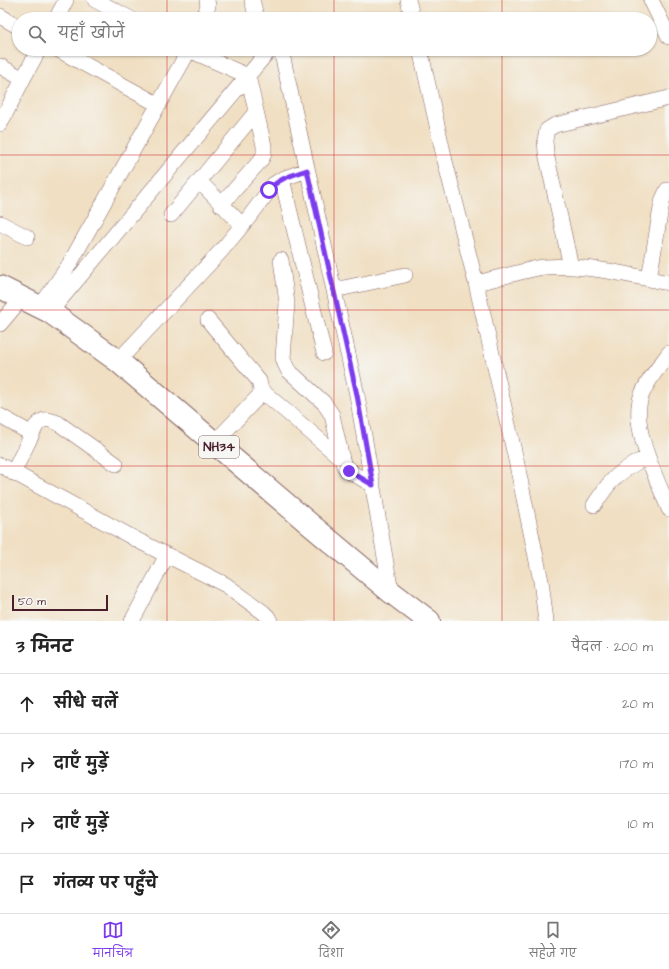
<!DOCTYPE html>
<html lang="hi">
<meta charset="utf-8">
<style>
body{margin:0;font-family:"Architects Daughter","Playpen Sans Deva",sans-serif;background:#f2f2f2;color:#222}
.scale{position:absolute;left:12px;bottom:10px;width:96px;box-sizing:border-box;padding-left:4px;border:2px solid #4a1f2b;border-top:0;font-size:11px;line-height:14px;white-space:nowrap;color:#4a1f2b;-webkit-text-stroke:3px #f6f6f2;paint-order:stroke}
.stop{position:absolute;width:12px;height:12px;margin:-9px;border:3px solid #7c3aed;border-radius:50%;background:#fff}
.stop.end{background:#7c3aed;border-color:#fff;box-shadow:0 1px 4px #0008}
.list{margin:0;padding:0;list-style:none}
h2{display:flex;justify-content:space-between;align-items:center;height:52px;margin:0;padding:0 16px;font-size:17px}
h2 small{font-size:13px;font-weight:400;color:#767676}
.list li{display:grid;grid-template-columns:26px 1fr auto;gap:12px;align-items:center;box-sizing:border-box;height:60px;padding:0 16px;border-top:1px solid #e0e0e0}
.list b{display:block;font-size:15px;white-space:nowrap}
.list em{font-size:13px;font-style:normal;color:#767676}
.icon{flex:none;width:22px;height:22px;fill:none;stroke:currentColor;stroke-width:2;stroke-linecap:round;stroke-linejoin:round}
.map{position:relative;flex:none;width:669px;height:621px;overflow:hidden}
.search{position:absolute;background:#fff;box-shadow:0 1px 3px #0004;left:12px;right:12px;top:12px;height:44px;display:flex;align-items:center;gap:10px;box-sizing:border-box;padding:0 14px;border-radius:22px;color:#767676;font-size:15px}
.sheet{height:292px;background:#fff}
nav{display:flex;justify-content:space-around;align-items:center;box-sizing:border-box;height:56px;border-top:1px solid #e0e0e0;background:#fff;font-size:11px;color:#767676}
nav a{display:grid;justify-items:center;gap:2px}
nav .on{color:#7c3aed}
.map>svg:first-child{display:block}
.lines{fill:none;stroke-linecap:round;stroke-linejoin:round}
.minor-casing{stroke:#846260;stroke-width:16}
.trunk-casing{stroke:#846260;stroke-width:24}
.minor{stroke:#fff;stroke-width:15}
.trunk{stroke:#fff;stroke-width:22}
.route{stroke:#7c3aed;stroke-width:5}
.grid{fill:none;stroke:#d62828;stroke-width:1;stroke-opacity:0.55}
.labels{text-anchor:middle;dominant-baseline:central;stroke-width:3;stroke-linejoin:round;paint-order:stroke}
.shield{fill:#f6f6f2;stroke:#7e6067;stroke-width:1}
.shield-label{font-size:13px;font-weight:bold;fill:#4a1f2b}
</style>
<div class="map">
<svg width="669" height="621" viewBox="0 0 669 621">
<rect width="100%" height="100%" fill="#f6f6f2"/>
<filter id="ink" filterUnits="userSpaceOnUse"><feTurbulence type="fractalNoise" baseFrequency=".025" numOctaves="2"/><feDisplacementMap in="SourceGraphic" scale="8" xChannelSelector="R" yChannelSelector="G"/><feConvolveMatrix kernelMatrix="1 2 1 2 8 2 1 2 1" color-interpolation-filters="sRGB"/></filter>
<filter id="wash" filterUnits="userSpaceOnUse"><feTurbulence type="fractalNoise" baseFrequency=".012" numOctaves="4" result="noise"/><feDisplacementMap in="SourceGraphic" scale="16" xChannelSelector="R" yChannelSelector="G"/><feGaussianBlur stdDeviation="0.9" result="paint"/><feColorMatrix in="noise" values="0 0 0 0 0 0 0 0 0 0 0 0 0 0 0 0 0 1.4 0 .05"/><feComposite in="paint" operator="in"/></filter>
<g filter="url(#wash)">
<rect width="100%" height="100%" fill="#f0dfc2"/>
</g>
<g filter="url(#ink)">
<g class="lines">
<g class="minor-casing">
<path id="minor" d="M95,0L131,19
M252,0L257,19
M408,0L413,19
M651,0L669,37
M0,16L19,27
M56,19L66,0
M203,19L208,6L207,0
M57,49L159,105
M190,49L189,50L248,76L264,146V154L261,160L221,205
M273,49H277L282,54L357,395L391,592
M420,49L445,161L476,283L516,460L541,581L546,621
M0,66L23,79
M0,124L23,79L39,49
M282,179L324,353
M199,181L242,225
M171,215L256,112
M0,223L27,237
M281,260L287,303L283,358L285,364L288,370L324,403L332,415L342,459L344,466L349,471L373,485
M571,267L546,153L545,140L547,130L555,125L669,98
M649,279L661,208L663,199L667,190
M476,283C490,280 504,276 517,273C526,271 535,268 544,267C586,264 629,275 669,283
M334,290L405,275
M40,307L69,265L189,50L187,49
M50,312L266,54L272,49
M208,320L259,381L261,390L260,395L214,443
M0,324L22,298
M669,353C660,366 648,379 642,394C629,425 657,479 669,509
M118,361L221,251L250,216L274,184L282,179L307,170
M261,390L342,459
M0,416L32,434
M0,465L139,541L226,585L263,612L268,617L270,621
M13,473L36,426C44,417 48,419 58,423L116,464
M594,505C599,498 604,490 609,484C619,472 634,463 648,457
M132,621L167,555"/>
</g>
<g class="trunk-casing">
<path id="trunk" d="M0,287L50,312L118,361L312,526L391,592L429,621"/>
</g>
<use href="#minor" class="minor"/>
<use href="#trunk" class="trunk"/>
</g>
</g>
<g class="lines" filter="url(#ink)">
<path class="route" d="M269,190C279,178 293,175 307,170L357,395L373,485L349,471"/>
</g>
<path class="grid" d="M167,0V19M334,0V19M502,0V19M167,49V621M334,49V621M502,49V621M0,155H669M0,310H669M0,466H669"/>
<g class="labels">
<rect class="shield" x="199" y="436" width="40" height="22" rx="3"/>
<g class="shield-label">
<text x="219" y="447">NH34</text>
</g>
</g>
</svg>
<div class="scale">50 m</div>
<div class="stop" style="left:269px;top:190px"></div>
<div class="stop end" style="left:349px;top:471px"></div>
<div class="search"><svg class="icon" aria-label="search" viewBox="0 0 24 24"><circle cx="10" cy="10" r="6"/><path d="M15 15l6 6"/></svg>यहाँ खोजें</div>
</div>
<section class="sheet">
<h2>3 मिनट<small>पैदल · 200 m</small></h2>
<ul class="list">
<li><svg class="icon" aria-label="ahead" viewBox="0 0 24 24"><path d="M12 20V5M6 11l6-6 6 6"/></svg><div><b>सीधे चलें</b></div><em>20 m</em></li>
<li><svg class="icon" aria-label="right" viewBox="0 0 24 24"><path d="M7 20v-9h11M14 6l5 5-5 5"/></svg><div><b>दाएँ मुड़ें</b></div><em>170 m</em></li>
<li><svg class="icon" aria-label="right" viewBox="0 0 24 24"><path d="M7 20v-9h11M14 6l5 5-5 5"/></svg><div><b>दाएँ मुड़ें</b></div><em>10 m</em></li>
<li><svg class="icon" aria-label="arrive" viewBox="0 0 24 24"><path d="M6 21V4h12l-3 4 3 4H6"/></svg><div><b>गंतव्य पर पहुँचे</b></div></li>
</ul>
</section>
<nav>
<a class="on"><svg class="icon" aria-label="map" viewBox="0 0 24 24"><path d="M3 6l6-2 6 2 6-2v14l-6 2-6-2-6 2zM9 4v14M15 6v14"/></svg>मानचित्र</a>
<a><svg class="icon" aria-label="directions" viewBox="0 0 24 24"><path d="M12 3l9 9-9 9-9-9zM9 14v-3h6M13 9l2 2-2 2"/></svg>दिशा</a>
<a><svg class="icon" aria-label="saved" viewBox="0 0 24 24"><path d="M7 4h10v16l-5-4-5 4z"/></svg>सहेजे गए</a>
</nav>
